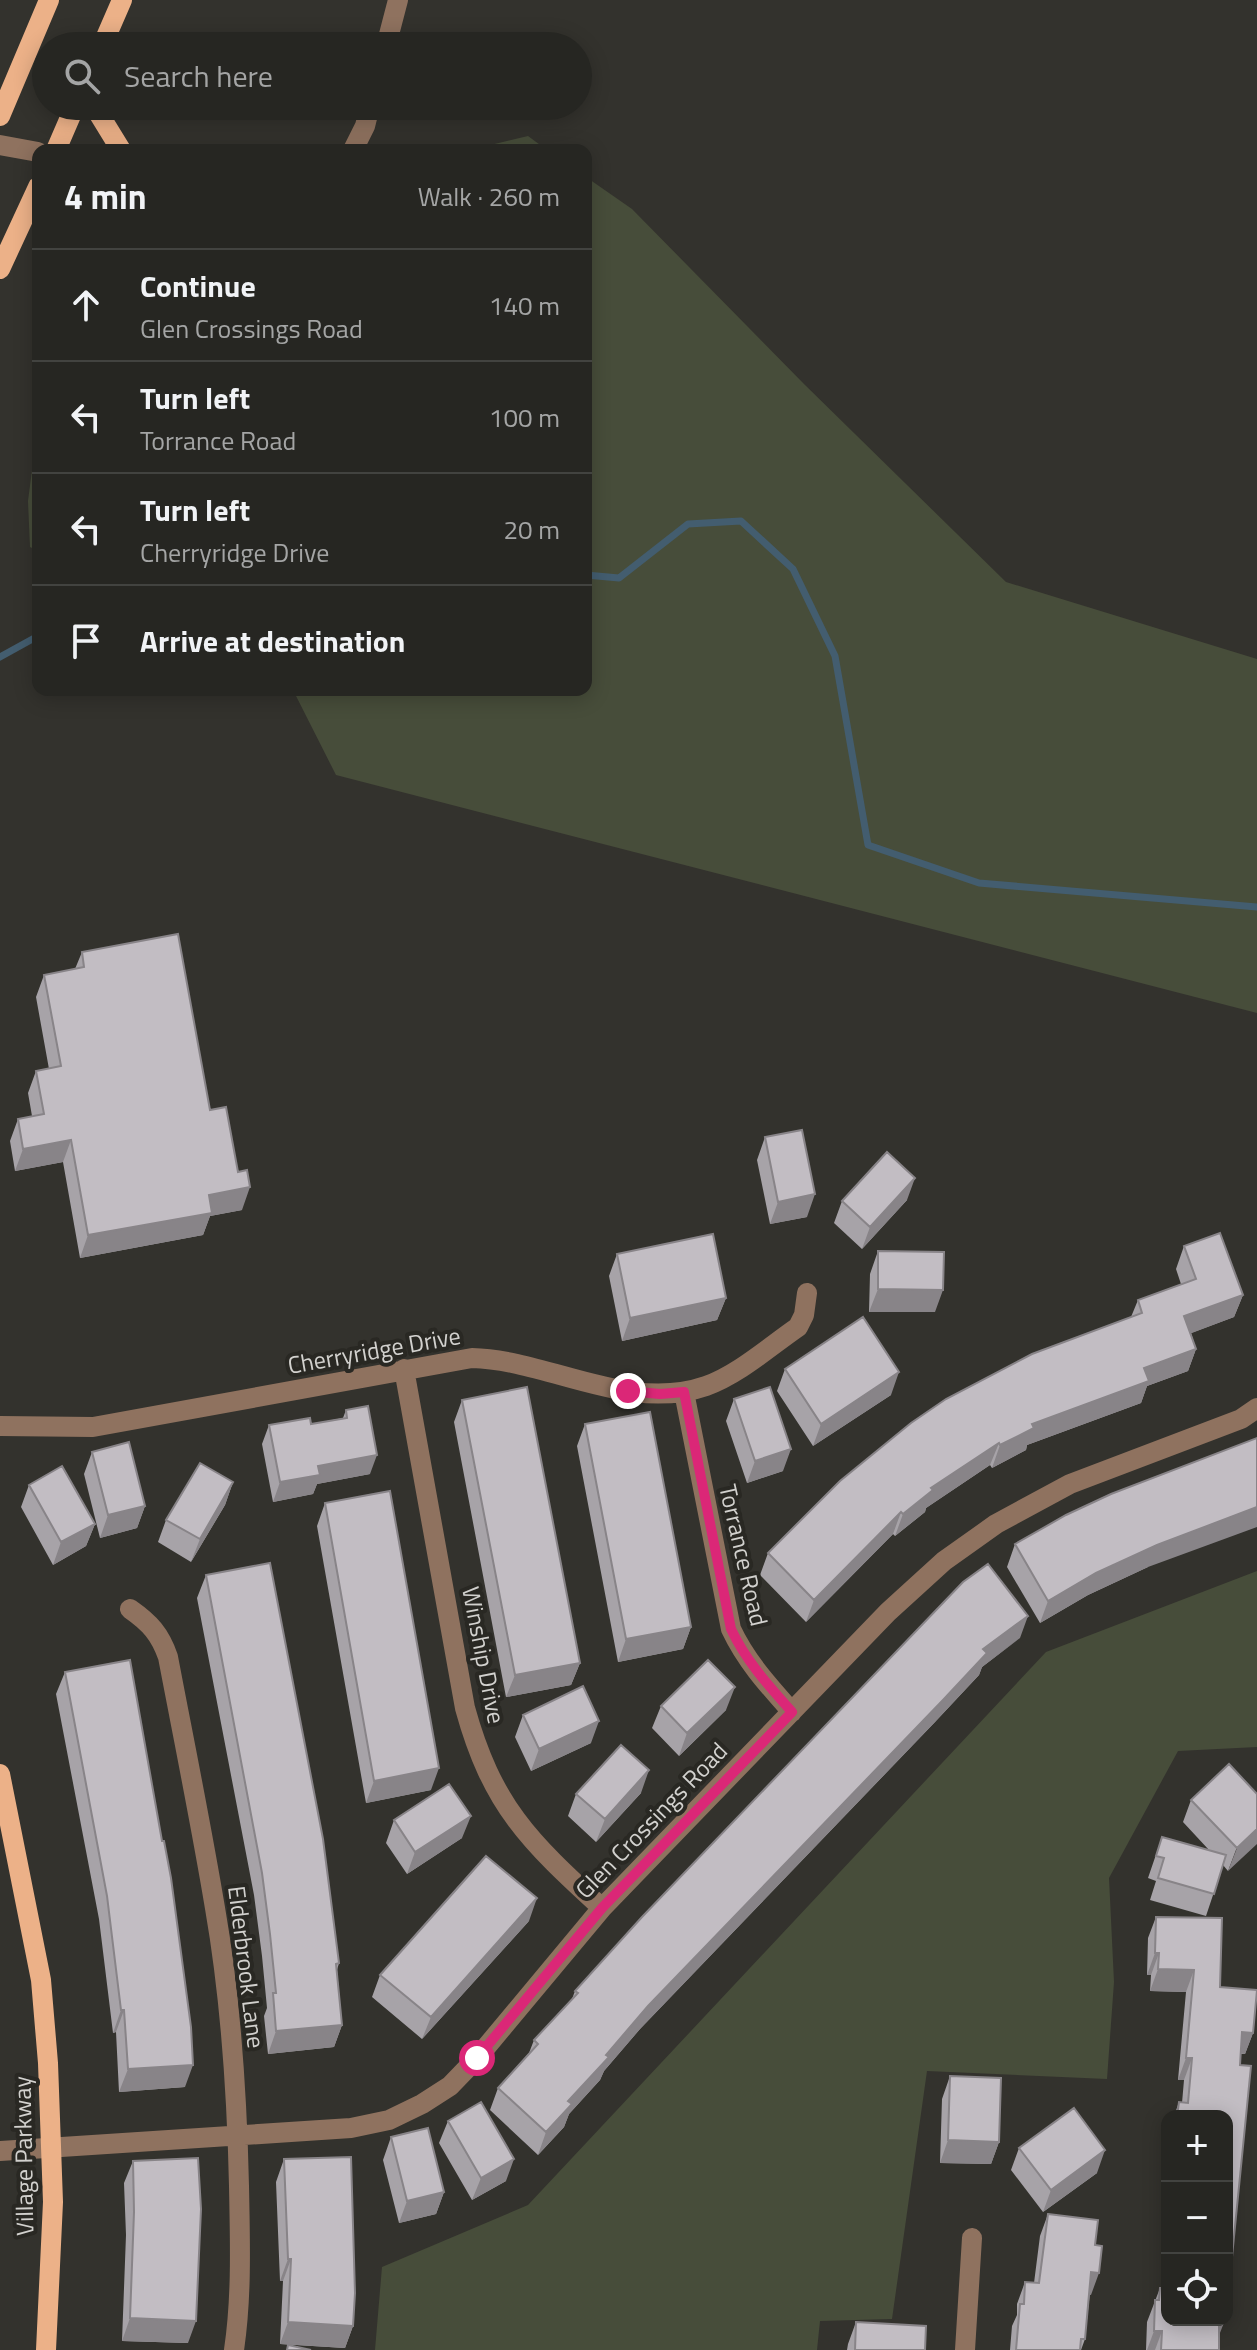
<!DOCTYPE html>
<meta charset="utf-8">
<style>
body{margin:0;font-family:"Titillium Web",sans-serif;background:#32322f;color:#f1f3f6}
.controls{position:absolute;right:24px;bottom:24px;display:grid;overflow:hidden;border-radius:16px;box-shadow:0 4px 20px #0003}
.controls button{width:72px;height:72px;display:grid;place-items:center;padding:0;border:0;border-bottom:2px solid #424340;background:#262622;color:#f1f3f6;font:40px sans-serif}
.stop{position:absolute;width:24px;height:24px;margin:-18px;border:6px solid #db2777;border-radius:50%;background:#fff}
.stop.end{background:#db2777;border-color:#fff;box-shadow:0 2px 8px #0008}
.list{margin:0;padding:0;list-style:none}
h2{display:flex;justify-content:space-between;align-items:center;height:104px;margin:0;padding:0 32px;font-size:34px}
h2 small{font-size:26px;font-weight:400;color:#a4a5a5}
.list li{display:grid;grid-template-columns:52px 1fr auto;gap:24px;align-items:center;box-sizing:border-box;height:112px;padding:0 32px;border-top:2px solid #424340}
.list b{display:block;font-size:30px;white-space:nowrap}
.list p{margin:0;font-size:26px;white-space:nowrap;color:#a4a5a5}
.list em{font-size:26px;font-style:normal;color:#a4a5a5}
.icon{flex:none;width:44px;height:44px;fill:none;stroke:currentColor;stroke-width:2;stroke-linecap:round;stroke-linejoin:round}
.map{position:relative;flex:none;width:1257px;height:2350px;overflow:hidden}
.search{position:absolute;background:#262622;box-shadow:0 4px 20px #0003;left:32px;top:32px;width:560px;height:88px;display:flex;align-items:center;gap:20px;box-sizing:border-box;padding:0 28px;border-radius:44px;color:#a4a5a5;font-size:30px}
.panel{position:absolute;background:#262622;box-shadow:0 4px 20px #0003;left:32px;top:144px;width:560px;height:552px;border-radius:16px}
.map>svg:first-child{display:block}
.green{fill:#474d3a}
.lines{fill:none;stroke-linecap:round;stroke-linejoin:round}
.stream{stroke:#435d6f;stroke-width:7}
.minor{stroke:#8f725f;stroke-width:20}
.major{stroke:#ecb188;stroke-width:20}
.wall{fill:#a7a3a8}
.shaded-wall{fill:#888488}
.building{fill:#c2bdc3;stroke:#888488;stroke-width:2}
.route{stroke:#db2777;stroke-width:10}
.labels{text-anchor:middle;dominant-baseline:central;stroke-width:8;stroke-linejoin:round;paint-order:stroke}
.street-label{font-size:24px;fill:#d2d1ce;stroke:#292823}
</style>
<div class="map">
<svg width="1257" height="2350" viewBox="0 0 1257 2350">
<rect width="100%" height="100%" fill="#33322d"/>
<path class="green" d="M528,136L547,150H470Z
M586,177L632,209L804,384L1006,582L1257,659V1013L336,775L293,690H586Z
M38,424V551L30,547L28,501Z
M1257,1571V1747L1178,1751L1109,1878L1114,1982L1107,2079L927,2071L892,2319L820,2321L817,2350H375L382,2267L528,2205L1046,1652Z"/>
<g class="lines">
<path class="stream" d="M586,575L619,578L688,524L741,521L793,569L835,656L868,845L979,883L1257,907
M0,657L38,636"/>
<path class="minor" d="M386,46L398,0
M0,145L38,152
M353,150L365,126L370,106
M404,1369L465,1708C492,1806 529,1841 602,1908
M684,1392L731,1629C746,1661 768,1685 792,1712
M0,1426L93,1427L472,1358C549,1360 628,1413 706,1386C739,1374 769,1347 798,1327L804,1315L807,1293
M130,1609C150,1623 160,1634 168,1657C184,1741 201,1824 215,1908C231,2000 237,2094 239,2186C240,2241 242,2296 234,2350
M0,2151L351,2128L389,2120L422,2104L450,2086L477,2058L602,1908L888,1612L944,1561L996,1524L1070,1484L1241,1419L1257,1408
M965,2350L972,2238"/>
<path class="major" d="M102,46L122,0
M94,106L121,150
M0,116L49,0
M56,150L75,106
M0,269L38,187
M0,1774L41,1980L48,2063L53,2202L46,2350"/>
</g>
<path class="wall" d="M82,952L210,1110L242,1210L210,1216L203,1235L80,1258L63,1162L15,1171L10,1141L18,1119L32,1116L28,1093L36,1071L49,1069L36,997L44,975L75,969Z
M765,1137L807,1217L770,1224L757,1160Z
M907,1200L862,1249L834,1223L842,1201Z
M1184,1246L1243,1295L1234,1317L1191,1333L1196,1349L1188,1371L1147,1386L1141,1403L1027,1445L1026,1450L992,1468L990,1465L926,1508L925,1512L895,1536L893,1534L806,1622L760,1575L768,1553L1131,1317L1138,1300L1181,1284L1176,1269Z
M878,1251L935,1312H869L870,1274Z
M617,1254L726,1298L717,1320L622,1341L609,1276Z
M785,1369L891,1395L813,1446L777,1391Z
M734,1399L783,1471L747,1483L726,1421Z
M462,1400L580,1663L571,1685L506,1697L454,1422Z
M346,1410L370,1474L317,1484L313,1494L273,1502L262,1444L269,1425L311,1424L343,1418Z
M585,1424L691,1627L683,1649L618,1662L577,1446Z
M92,1452L145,1506L137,1528L100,1538L84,1474Z
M233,1482L225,1505L191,1562L158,1542L166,1520Z
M29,1485L95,1524L86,1546L53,1565L21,1507Z
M325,1503L431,1790L366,1803L317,1526Z
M1015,1544L1148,1567L1088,1595L1040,1623L1007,1567Z
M206,1575L339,1963L337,1970L342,2025L334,2047L268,2054L264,2016L267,2008L262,1956L254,1895L197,1598Z
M1020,1638L982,1667L979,1675L935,1722L640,2029L604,2071L600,2080L569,2114L564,2127L538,2155L490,2110L498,2088L529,2053L534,2040L572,1999L575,1991L642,1917Z
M65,1672L185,2087L119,2092L116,2032L113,2033L99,1919L56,1694Z
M661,1706L726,1710L679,1756L652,1728Z
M523,1715L591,1743L531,1771L515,1737Z
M641,1793L596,1842L568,1816L576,1794Z
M1257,1794L1228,1871L1223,1865L1206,1916L1150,1900L1156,1881L1148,1878L1162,1837L1209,1850L1183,1822L1191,1800Z
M394,1820L462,1838L407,1874L386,1843Z
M1156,1917L1220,1987L1253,2033L1245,2054H1240L1227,2116H1174L1179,2102L1182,2103L1184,2080H1178L1186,1992L1150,1991L1151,1975H1147L1148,1938Z
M529,1921L422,2039L372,1997L380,1975Z
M950,2076L999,2142L991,2164L940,2163L942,2099Z
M448,2121L506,2181L472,2200L439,2143Z
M391,2137L444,2192L436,2214L399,2223L383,2160Z
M1019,2148L1097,2173L1043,2212L1011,2170Z
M284,2159L353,2326L345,2348L280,2344L283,2281H280L276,2182Z
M133,2161L188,2343L122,2341L126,2235L124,2183Z
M1167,2196V2230H1164Z
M1048,2214L1095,2245L1085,2339L1081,2350H1010L1012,2326L1017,2315V2304L1025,2282L1034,2283L1040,2236Z
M1167,2248V2320L1219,2335V2350H1146L1147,2322L1160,2288H1162Z
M856,2322L925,2350H847L848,2344Z"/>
<path class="shaded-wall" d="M71,1140L63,1162L15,1171L23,1149Z
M915,1178L907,1200L862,1249L870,1227Z
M250,1187L242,1210L210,1216L203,1235L80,1258L88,1235L209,1195Z
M815,1194L807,1217L770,1224L778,1202Z
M878,1289L943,1290L935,1312H869Z
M1243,1295L1234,1317L1176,1339L1184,1316Z
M726,1298L717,1320L622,1341L630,1318Z
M1196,1349L1188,1371L1147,1386L1141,1403L1027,1445L1026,1450L992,1468L1000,1445L1032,1424L1144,1368Z
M899,1372L891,1395L813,1446L821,1424Z
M999,1443L990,1465L926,1508L925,1512L895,1536L903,1514L931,1488Z
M791,1449L783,1471L747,1483L755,1461Z
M377,1455L370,1474L317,1484L313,1494L273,1502L280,1482L318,1466Z
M233,1482L225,1505L191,1562L200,1539Z
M145,1506L137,1528L100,1538L108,1515Z
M1257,1507V1527L1148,1567L1088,1595L1040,1623L1048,1601L1096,1573L1157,1545Z
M901,1512L893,1534L806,1622L814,1600Z
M95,1524L86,1546L53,1565L61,1542Z
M1028,1616L1020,1638L982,1667L979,1675L935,1722L640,2029L604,2071L600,2080L569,2114L564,2127L538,2155L546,2132L568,2101L648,2006L983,1649Z
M691,1627L683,1649L618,1662L626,1639Z
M580,1663L571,1685L506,1697L515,1675Z
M735,1687L726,1710L679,1756L687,1733Z
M599,1721L591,1743L531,1771L539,1749Z
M439,1768L431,1790L366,1803L374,1781Z
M649,1770L641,1793L596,1842L605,1819Z
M471,1816L462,1838L407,1874L415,1852Z
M1257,1829V1844L1228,1871L1237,1848Z
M537,1898L529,1921L422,2039L431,2017Z
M1155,1953H1159L1151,1975H1147Z
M1158,1969L1194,1970L1186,1992L1150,1991Z
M121,2010H124L116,2032L113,2033Z
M342,2025L334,2047L268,2054L276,2031Z
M1242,2032L1253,2033L1245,2054L1234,2053Z
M1186,2058H1192L1184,2080H1178Z
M193,2065L185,2087L119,2092L128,2069Z
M948,2140L999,2142L991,2164L940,2163Z
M1105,2150L1097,2173L1043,2212L1051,2190Z
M514,2159L506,2181L472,2200L481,2178Z
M444,2192L436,2214L399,2223L407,2201Z
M288,2259H291L283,2281H280Z
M1091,2272L1099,2273L1091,2295L1083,2294Z
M130,2318L196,2321L188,2343L122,2341Z
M1218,2320H1225L1218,2338Z
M288,2322L353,2326L345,2348L280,2344Z
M1154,2331H1162L1155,2350H1147Z"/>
<path class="building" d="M178,934L210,1110L226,1107L238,1172L247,1170L250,1187L209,1195L212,1213L88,1235L71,1140L23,1149L18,1119L44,1114L36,1071L61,1066L44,975L84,967L82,952Z
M802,1130L815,1194L778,1202L765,1137Z
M887,1152L915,1178L870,1227L842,1201Z
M1220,1233L1243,1295L1184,1316L1196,1349L1144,1368L1149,1381L1032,1424L1034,1428L1000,1445L999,1443L931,1488L933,1490L903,1514L901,1512L814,1600L768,1553L840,1481L911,1423L946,1399L1032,1354L1142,1313L1138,1300L1196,1279L1184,1246Z
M713,1234L726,1298L630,1318L617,1254Z
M878,1251L944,1252L943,1290L878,1289Z
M863,1317L899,1372L821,1424L785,1369Z
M527,1387L580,1663L515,1675L462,1400Z
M770,1387L791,1449L755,1461L734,1399Z
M368,1406L377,1455L318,1466L320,1475L280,1482L269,1425L310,1418L311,1424L347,1418L346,1410Z
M650,1412L691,1627L626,1639L585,1424Z
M1257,1438V1507L1157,1545L1096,1573L1048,1601L1015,1544L1066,1515L1111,1494Z
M129,1442L145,1506L108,1515L92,1452Z
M200,1463L233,1482L200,1539L166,1520Z
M62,1466L95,1524L61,1542L29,1485Z
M390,1491L439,1768L374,1781L325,1503Z
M270,1563L323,1839L339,1963L336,1964L342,2025L276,2031L273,1993H276L270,1934L262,1873L206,1575Z
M988,1564L1028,1616L983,1649L987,1653L943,1700L648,2006L606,2055L609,2057L568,2101L572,2104L546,2132L498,2088L538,2044L534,2040L578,1993L575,1991L642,1917L963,1582Z
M130,1660L162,1841H164L171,1878L191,2027L193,2065L128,2069L124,2010H121L107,1896L65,1672Z
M708,1660L735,1687L687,1733L661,1706Z
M583,1686L599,1721L539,1749L523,1715Z
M621,1745L649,1770L605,1819L576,1794Z
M1229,1764L1257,1794V1829L1237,1848L1191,1800Z
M449,1784L471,1816L415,1852L394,1820Z
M1162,1837L1226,1855L1214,1894L1158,1878L1164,1858L1156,1856Z
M486,1856L537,1898L431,2017L380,1975Z
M1156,1917L1222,1918L1220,1987L1257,1990L1253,2033L1242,2032L1240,2065L1251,2066L1227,2307V2116H1177L1179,2102L1188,2103L1192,2058H1186L1194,1970L1158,1969L1159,1953H1155Z
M950,2076L1001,2078L999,2142L948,2140Z
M481,2102L514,2159L481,2178L448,2121Z
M1074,2108L1105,2150L1051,2190L1019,2148Z
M428,2128L444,2192L407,2201L391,2137Z
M351,2157L355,2293L353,2326L288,2322L291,2259H288L284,2159Z
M198,2158L201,2209L196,2321L130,2318L134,2212L133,2161Z
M1048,2214L1098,2220L1095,2245L1102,2246L1099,2273L1091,2272L1085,2339H1081L1080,2350H1016L1020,2304H1024L1025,2282L1039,2283Z
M1160,2288H1167V2320H1219V2350H1161L1162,2331H1154L1155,2300H1159Z
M856,2322L926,2326L925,2350H855Z
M288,2345L311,2350H287Z"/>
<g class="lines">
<path class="route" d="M477,2058L602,1908L792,1712C768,1685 746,1661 731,1629L684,1392L660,1394L628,1391"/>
</g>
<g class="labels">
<g class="street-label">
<text transform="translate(374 1350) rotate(-10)">Cherryridge Drive</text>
<text transform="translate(744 1555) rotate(77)">Torrance Road</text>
<text transform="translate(484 1655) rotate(79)">Winship Drive</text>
<text transform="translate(651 1820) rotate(-46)">Glen Crossings Road</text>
<text transform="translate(247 1967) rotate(83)">Elderbrook Lane</text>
<text transform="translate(23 2156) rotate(-91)">Village Parkway</text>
</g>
</g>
</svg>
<div class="controls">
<button>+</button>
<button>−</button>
<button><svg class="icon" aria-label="locate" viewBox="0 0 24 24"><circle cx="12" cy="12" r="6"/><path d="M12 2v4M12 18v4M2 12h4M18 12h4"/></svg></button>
</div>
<div class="stop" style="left:477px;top:2058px"></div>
<div class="stop end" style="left:628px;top:1391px"></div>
<div class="search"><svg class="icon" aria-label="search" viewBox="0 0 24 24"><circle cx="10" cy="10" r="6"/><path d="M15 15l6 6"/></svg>Search here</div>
<section class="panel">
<h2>4 min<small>Walk · 260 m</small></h2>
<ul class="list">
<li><svg class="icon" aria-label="ahead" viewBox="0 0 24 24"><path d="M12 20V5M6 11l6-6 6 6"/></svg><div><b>Continue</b><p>Glen Crossings Road</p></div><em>140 m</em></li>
<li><svg class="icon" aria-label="left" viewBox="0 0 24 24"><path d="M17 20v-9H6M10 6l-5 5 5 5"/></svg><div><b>Turn left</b><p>Torrance Road</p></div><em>100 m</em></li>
<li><svg class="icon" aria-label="left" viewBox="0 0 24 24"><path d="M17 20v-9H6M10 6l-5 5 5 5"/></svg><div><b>Turn left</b><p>Cherryridge Drive</p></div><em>20 m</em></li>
<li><svg class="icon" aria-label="arrive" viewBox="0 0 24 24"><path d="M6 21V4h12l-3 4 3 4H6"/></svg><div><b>Arrive at destination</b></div></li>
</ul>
</section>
</div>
